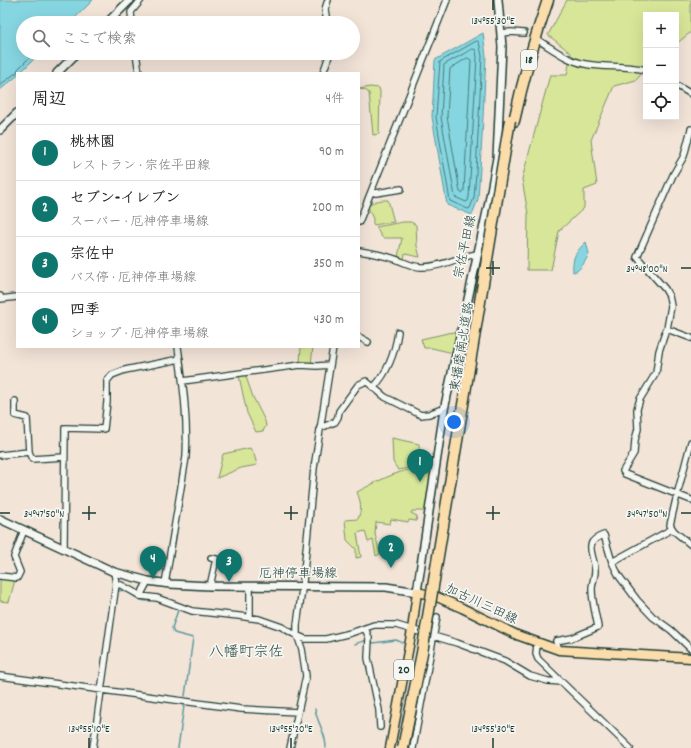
<!DOCTYPE html>
<html lang="ja">
<meta charset="utf-8">
<style>
body{margin:0;font-family:Dekko,"Klee One",sans-serif;background:#f2f2f2;color:#222}
.controls{position:absolute;right:12px;top:12px;display:grid;overflow:hidden;border-radius:0px;box-shadow:0 4px 16px #0002}
.controls button{width:36px;height:36px;display:grid;place-items:center;padding:0;border:0;border-bottom:1px solid #e0e0e0;background:#fff;color:#222;font:20px sans-serif}
.you{position:absolute;left:454px;top:422px;width:14px;height:14px;margin:-10px;border:3px solid #fff;border-radius:50%;background:#1a73e8;box-shadow:0 0 0 6px #1a73e833}
.badge{display:grid;place-items:center;width:26px;height:26px;border-radius:50%;background:#0f766e;color:#fff;font-size:13px;font-weight:700}
.pin{position:absolute;translate:-50% -33px;filter:drop-shadow(0 1px 2px #0008)}
.pin::after{content:'';position:absolute;top:21px;width:14px;height:12px;background:inherit;clip-path:polygon(0 0,100% 0,50% 100%)}
.list{margin:0;padding:0;list-style:none}
h2{display:flex;justify-content:space-between;align-items:center;height:52px;margin:0;padding:0 16px;font-size:17px}
h2 small{font-size:13px;font-weight:400;color:#767676}
.list li{display:grid;grid-template-columns:26px 1fr auto;gap:12px;align-items:center;box-sizing:border-box;height:56px;padding:0 16px;border-top:1px solid #e0e0e0}
.list b{display:block;font-size:15px;white-space:nowrap}
.list p{margin:0;font-size:13px;white-space:nowrap;color:#767676}
.list em{font-size:13px;font-style:normal;color:#767676}
.icon{flex:none;width:22px;height:22px;fill:none;stroke:currentColor;stroke-width:2;stroke-linecap:round;stroke-linejoin:round}
.map{position:relative;flex:none;width:691px;height:748px;overflow:hidden}
.search{position:absolute;background:#fff;box-shadow:0 4px 16px #0002;left:16px;top:16px;width:344px;height:44px;display:flex;align-items:center;gap:10px;box-sizing:border-box;padding:0 14px;border-radius:22px;color:#767676;font-size:15px}
.panel{position:absolute;background:#fff;box-shadow:0 4px 16px #0002;left:16px;top:72px;width:344px;height:276px;border-radius:0px}
.map>svg:first-child{display:block}
.green{fill:#d8e699;stroke:#7c9266}
.water{fill:#86d6e1;stroke:#5d999c}
.lines{fill:none;stroke-linecap:round;stroke-linejoin:round}
.shore{stroke:#487a79;stroke-width:1}
.stream{stroke:#5d999c;stroke-width:1.5}
.street-casing{stroke:#1f3d34;stroke-width:8}
.secondary-casing{stroke:#1f3d34;stroke-width:10}
.primary-casing{stroke:#1f3d34;stroke-width:11}
.highway-casing{stroke:#1f3d34;stroke-width:13}
.street{stroke:#f6f6f2;stroke-width:5.5}
.secondary{stroke:#f6f6f2;stroke-width:7}
.primary{stroke:#fbddab;stroke-width:8}
.highway{stroke:#fbddab;stroke-width:10}
.highway-bridge-casing{stroke:#1f3d34;stroke-width:13;stroke-linecap:butt}
.highway-bridge{stroke:#fbddab;stroke-width:10}
.ticks{fill:none;stroke:#1f3d34;stroke-width:1.5}
.labels{text-anchor:middle;dominant-baseline:central;stroke-width:3.5;stroke-linejoin:round;paint-order:stroke}
.shield{fill:#f6f6f2;stroke:#60746d;stroke-width:1}
.shield-label{font-size:12px;font-weight:bold;fill:#1f3d34}
.street-label{font-size:13px;fill:#1f3d34;stroke:#f6f6f2}
.quarter-label{font-size:15px;fill:#1f3d34;stroke:#f6f6f2}
.ticks-label{font-size:10px;text-anchor:middle;fill:#1f3d34;stroke:#f6f6f2;stroke-width:3.5;stroke-linejoin:round;paint-order:stroke}
</style>
<div class="map">
<svg width="691" height="748" viewBox="0 0 691 748">
<rect width="100%" height="100%" fill="#f3e4d8"/>
<filter id="ink" filterUnits="userSpaceOnUse"><feTurbulence type="fractalNoise" baseFrequency=".025" numOctaves="2"/><feDisplacementMap in="SourceGraphic" scale="8" xChannelSelector="R" yChannelSelector="G"/><feConvolveMatrix kernelMatrix="1 2 1 2 8 2 1 2 1" color-interpolation-filters="sRGB"/></filter>
<g filter="url(#ink)">
<path class="green" d="M567,0H691V32L676,44V15H646V69L636,80L614,86L591,140L597,185L584,190V208L559,231L551,270H527L528,214L522,179L550,75H567L571,53L548,35Z
M370,87L379,88L380,91L379,134L373,135L369,93L365,90L359,89Z
M388,200L394,222L373,225V219L368,207C372,200 381,200 388,200Z
M403,222H411L416,225L417,246L420,257L405,254L404,259L398,257L402,238H383L381,236L376,227Z
M456,332L453,353L432,348H424L421,339L448,333Z
M301,347H313L311,364L300,363Z
M245,374L253,397L265,421L266,426L263,431L256,432L247,413L239,376Z
M392,438L419,444L420,466L398,470L393,462Z
M250,448L254,454L257,465L241,468L217,478L223,454Z
M432,467L426,511H412L411,513L417,516L416,521L409,520L408,522L391,519L390,524L376,522L375,534L380,554L376,556L373,540L368,542L365,531L357,533L361,557L356,558V549L347,540L345,520L358,519C362,509 361,502 357,492C384,478 401,468 432,467Z
M0,577L15,580L9,602L0,601Z"/>
<path class="water" d="M0,0H93L70,23H23V53H40L20,73H17V76L0,90Z
M483,33L486,56L482,137L478,199L472,215L447,205L432,117L435,60Z
M586,242L589,254C585,261 581,271 573,272C572,257 575,253 586,242Z"/>
<g class="lines">
<path class="shore" d="M477,41L479,42L482,56L476,173L474,198L470,208L468,209L450,201L436,117L440,62Z
M473,49L476,50L477,57L469,197L468,201L466,202L455,197L441,117L444,65Z
M468,58L471,60L464,191L462,193L460,192L447,116L450,69Z
M0,85L17,72L18,69L34,53"/>
<path class="stream" d="M118,591L125,590C132,595 143,604 152,600
M173,607L178,610L172,628L174,633L193,638L185,696
M371,640L373,643L396,640L403,643
M355,644L367,640
M315,709C317,723 326,732 326,748
M178,748L184,706"/>
<g class="street-casing">
<path id="street" d="M132,23L131,12L141,0
M327,23L325,9L328,0
M501,33L511,32L524,33
M538,40C553,49 568,61 585,64C605,68 625,65 646,70
M136,53L139,73
M323,73L330,53
M676,85L691,94
M691,129L684,156L673,175L637,257L665,289L669,296L671,306L667,329L665,333L659,351L656,373L640,399L637,409L638,429L635,440L634,453L623,471L625,474L691,500
M371,192L376,193L401,189
M359,222L447,0
M359,251C372,253 383,255 395,259C404,262 412,267 421,267C441,268 459,256 478,254
M0,296V299L17,297
M667,329L691,338
M359,337L368,342
M183,381L300,365L317,366L330,365
M374,387C388,372 395,352 398,332
M15,401V415L27,418L29,452
M320,428L335,422L338,417L339,411L358,385L366,381L385,397L421,415L429,414L439,410H444
M691,442L677,495L670,525L674,531L691,545
M0,455L29,452L32,459L64,457
M672,529L612,562L619,576L637,600L653,617L671,630L691,649
M64,548L65,428L104,429L107,402V381L112,375L125,370L180,359
M0,576L17,578L20,572L14,557L24,530
M116,584L121,585L141,596L157,598L192,611L239,616L259,619L282,627L292,633L305,639H326L351,633L374,625H396L457,643L505,661L530,676L548,681L562,682
M165,584L186,457C188,420 183,384 178,347
M210,586L216,559L211,558
M250,586V618
M140,596L148,581
M365,628L369,638L368,658L379,710L380,727
M537,644L536,654L538,659L630,748
M559,650L556,641L572,638L598,627C596,615 592,602 592,589C592,583 595,577 595,571C595,555 581,542 604,535L612,562
M0,676L241,709L298,712
M93,748L116,584L114,572
M290,748L306,676L302,649L297,635V625L303,582L314,468L333,347
M413,748L437,617"/>
</g>
<g class="secondary-casing">
<path id="secondary" d="M107,23L130,0
M57,73L77,53
M0,130L17,113
M0,519L114,572L148,581L170,584L210,586L386,587L417,592L444,410L489,202L497,158L502,47L498,0"/>
</g>
<g class="primary-casing">
<path id="primary" d="M390,748L412,630L417,592L435,596L462,608L517,635L559,650L691,658"/>
</g>
<g class="highway-casing">
<path id="highway" d="M514,121C523,80 534,40 548,0"/>
</g>
<use href="#street" class="street"/>
<use href="#secondary" class="secondary"/>
<use href="#primary" class="primary"/>
<use href="#highway" class="highway"/>
<g class="highway-bridge-casing">
<path id="highway-bridge" d="M403,748L422,653L510,120"/>
</g>
<use href="#highway-bridge" class="highway-bridge"/>
</g>
</g>
<path class="ticks" d="M493,0V10M493,261V275M486,268H500M681,268H691M89,506V520M291,506V520M493,506V520M0,513H10M82,513H96M284,513H298M486,513H500M681,513H691M89,738V748M291,738V748M493,738V748"/>
<g class="labels">
<g class="shield">
<rect x="521" y="50" width="16" height="20" rx="3"/>
<rect x="394" y="660" width="20" height="20" rx="3"/>
</g>
<g class="shield-label">
<text x="529" y="60">18</text>
<text x="404" y="670">20</text>
</g>
<g class="street-label">
<text transform="translate(466 247) rotate(-78)">宗佐平田線</text>
<text transform="translate(463 347) rotate(-81)">東播磨南北道路</text>
<text x="298" y="574">厄神停車場線</text>
<text transform="translate(481 605) rotate(25)">加古川三田線</text>
</g>
<g class="quarter-label">
<text x="246" y="653">八幡町宗佐</text>
</g>
</g>
<g class="ticks-label">
<text x="493" y="24">134°55'30"E</text>
<text x="647" y="272">34°48'00"N</text>
<text x="44" y="517">34°47'50"N</text>
<text x="647" y="517">34°47'50"N</text>
<text x="89" y="732">134°55'10"E</text>
<text x="291" y="732">134°55'20"E</text>
<text x="493" y="732">134°55'30"E</text>
</g>
</svg>
<div class="controls">
<button>+</button>
<button>−</button>
<button><svg class="icon" aria-label="locate" viewBox="0 0 24 24"><circle cx="12" cy="12" r="6"/><path d="M12 2v4M12 18v4M2 12h4M18 12h4"/></svg></button>
</div>
<div class="you"></div>
<div class="pin badge" style="left:420px;top:482px">1</div>
<div class="pin badge" style="left:391px;top:568px">2</div>
<div class="pin badge" style="left:229px;top:582px">3</div>
<div class="pin badge" style="left:153px;top:579px">4</div>
<div class="search"><svg class="icon" aria-label="search" viewBox="0 0 24 24"><circle cx="10" cy="10" r="6"/><path d="M15 15l6 6"/></svg>ここで検索</div>
<section class="panel">
<h2>周辺<small>4件</small></h2>
<ul class="list">
<li><span class="badge">1</span><div><b>桃林園</b><p>レストラン · 宗佐平田線</p></div><em>90 m</em></li>
<li><span class="badge">2</span><div><b>セブン-イレブン</b><p>スーパー · 厄神停車場線</p></div><em>200 m</em></li>
<li><span class="badge">3</span><div><b>宗佐中</b><p>バス停 · 厄神停車場線</p></div><em>350 m</em></li>
<li><span class="badge">4</span><div><b>四季</b><p>ショップ · 厄神停車場線</p></div><em>430 m</em></li>
</ul>
</section>
</div>
